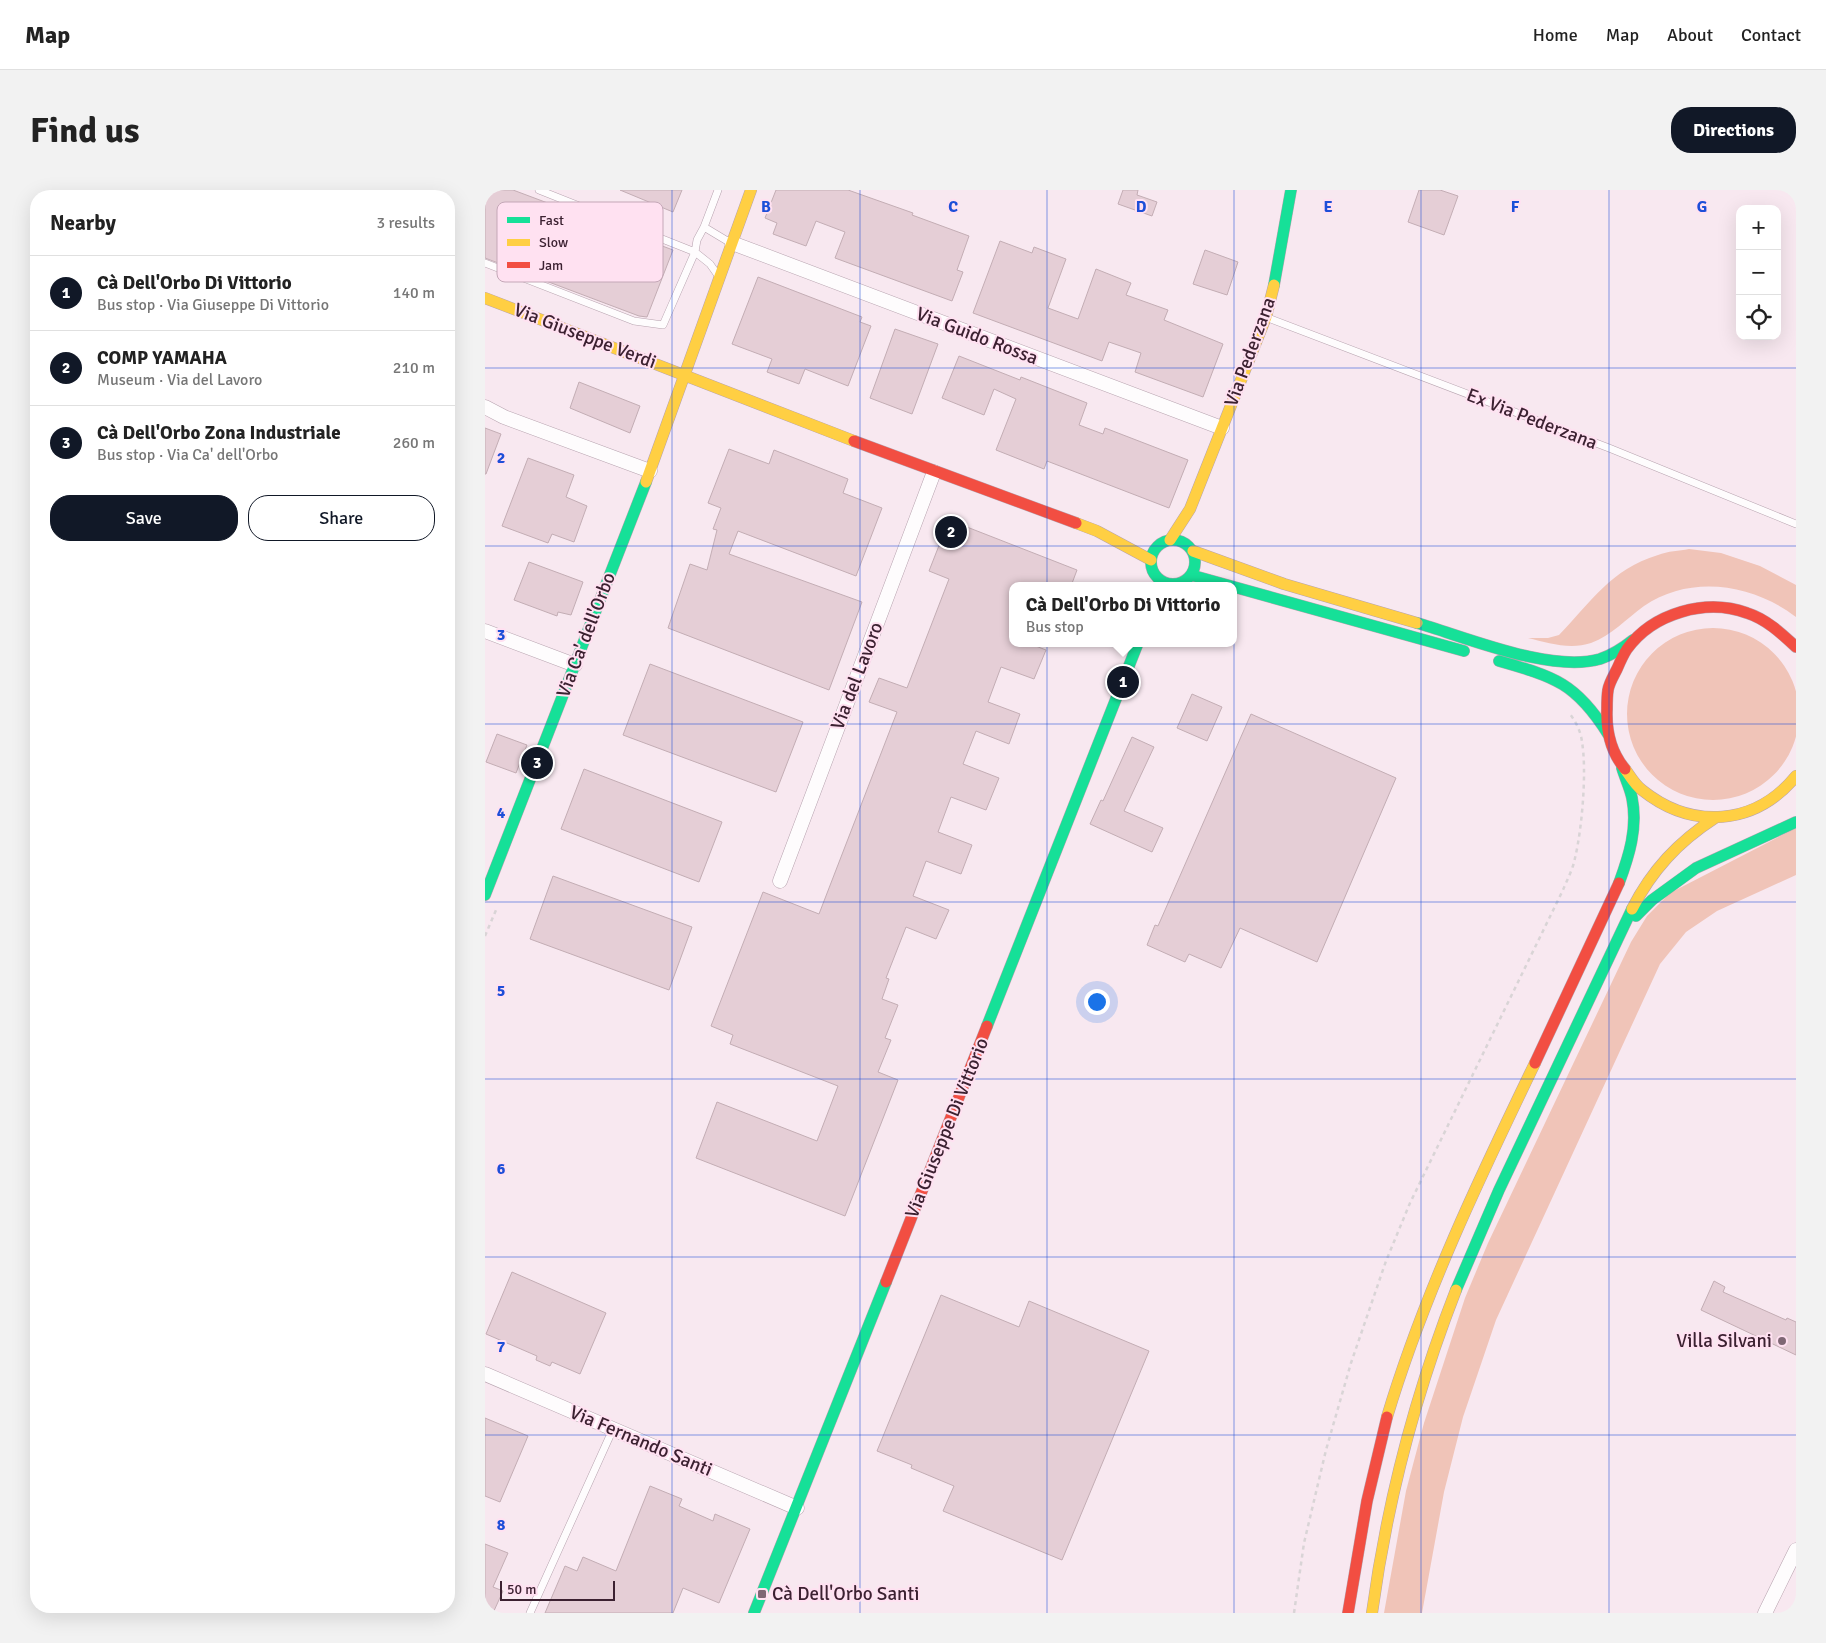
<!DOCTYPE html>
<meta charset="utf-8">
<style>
body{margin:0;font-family:Signika,sans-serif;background:#f2f2f2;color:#222}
.controls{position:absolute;right:15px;top:15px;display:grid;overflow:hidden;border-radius:10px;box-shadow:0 5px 20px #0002}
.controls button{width:45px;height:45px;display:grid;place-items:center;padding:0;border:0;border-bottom:1px solid #e0e0e0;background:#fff;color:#222;font:25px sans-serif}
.scale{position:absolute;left:15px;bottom:12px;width:115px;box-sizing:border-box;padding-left:5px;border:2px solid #3c2131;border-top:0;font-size:14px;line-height:18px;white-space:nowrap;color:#3c2131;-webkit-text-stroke:4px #ffe1f1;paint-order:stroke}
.you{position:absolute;left:611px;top:811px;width:18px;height:18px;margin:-12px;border:4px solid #fff;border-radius:50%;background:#1a73e8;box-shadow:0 0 0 8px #1a73e833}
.badge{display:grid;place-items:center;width:32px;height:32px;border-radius:50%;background:#111827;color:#fff;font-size:16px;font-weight:700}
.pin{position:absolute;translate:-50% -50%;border:2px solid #fff;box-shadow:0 1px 5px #0006}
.popup{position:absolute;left:524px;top:392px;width:228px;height:65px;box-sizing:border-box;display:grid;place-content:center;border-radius:10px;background:#fff;filter:drop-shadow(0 1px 4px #0005);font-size:16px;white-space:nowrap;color:#767676}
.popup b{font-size:19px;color:#222}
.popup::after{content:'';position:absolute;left:50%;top:100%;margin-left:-10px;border:10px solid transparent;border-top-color:#fff}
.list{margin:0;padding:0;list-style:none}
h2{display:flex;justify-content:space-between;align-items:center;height:65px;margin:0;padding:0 20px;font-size:21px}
h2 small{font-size:16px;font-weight:400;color:#767676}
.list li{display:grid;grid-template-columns:32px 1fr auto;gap:15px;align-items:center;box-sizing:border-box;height:75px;padding:0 20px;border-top:1px solid #e0e0e0}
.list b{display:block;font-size:19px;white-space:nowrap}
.list p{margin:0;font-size:16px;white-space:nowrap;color:#767676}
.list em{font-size:16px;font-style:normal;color:#767676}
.actions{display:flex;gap:10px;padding:15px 20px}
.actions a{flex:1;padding:11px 0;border:1px solid #111827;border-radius:20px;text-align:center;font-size:18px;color:#111827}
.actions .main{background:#111827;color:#fff}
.icon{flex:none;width:28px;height:28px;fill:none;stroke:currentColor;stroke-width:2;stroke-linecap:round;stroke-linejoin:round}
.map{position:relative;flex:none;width:1311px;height:1423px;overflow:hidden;border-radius:20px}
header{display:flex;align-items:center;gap:30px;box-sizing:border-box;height:70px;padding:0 25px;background:#fff;border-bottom:1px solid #e0e0e0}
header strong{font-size:24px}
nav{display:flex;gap:28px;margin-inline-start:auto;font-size:18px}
.intro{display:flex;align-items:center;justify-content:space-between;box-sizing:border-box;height:120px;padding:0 30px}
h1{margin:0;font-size:35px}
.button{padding:12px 22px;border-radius:20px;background:#111827;color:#fff;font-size:18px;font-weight:700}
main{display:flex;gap:30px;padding:0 30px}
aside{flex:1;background:#fff;border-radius:20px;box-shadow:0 5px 20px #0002}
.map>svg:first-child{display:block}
.green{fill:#f0c4b8}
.building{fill:#e5ced6;stroke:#c3adb4}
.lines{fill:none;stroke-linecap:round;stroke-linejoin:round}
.lane-casing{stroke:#b7a3af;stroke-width:8}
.street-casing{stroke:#b7a3af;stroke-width:15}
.fast-casing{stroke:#b7a3af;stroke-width:12}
.slow-casing{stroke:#b7a3af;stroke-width:12}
.jam-casing{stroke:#b7a3af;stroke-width:12}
.path{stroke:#d9d4d6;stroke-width:2.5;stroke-dasharray:4 4;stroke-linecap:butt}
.lane{stroke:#fefcfd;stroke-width:7}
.street{stroke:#fefcfd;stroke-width:14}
.fast{stroke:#16e098;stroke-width:11}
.slow{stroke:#ffcf43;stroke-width:11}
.jam{stroke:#f24e42;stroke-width:11}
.grid{fill:none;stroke:#1d4ed8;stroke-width:1;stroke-opacity:0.55}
.poi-dot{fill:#7e6774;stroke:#ffe1f1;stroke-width:2}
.labels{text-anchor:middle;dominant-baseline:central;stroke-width:4;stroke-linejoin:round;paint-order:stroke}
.street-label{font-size:19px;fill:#3c2131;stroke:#ffe1f1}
.poi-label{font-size:19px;fill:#3c2131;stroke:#ffe1f1;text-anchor:end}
.key{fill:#ffe1f1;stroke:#c4a7b7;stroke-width:1}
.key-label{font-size:14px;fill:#3c2131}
.grid-label{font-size:16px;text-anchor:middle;font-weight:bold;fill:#1d4ed8;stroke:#ffe1f1;stroke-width:4;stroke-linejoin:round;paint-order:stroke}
</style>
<header>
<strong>Map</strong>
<nav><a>Home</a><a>Map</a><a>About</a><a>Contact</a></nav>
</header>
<div class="intro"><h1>Find us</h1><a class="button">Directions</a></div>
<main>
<aside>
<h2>Nearby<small>3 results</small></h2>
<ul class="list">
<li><span class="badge">1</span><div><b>Cà Dell'Orbo Di Vittorio</b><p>Bus stop · Via Giuseppe Di Vittorio</p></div><em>140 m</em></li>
<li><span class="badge">2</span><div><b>COMP YAMAHA</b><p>Museum · Via del Lavoro</p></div><em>210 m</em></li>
<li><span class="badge">3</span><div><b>Cà Dell'Orbo Zona Industriale</b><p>Bus stop · Via Ca' dell'Orbo</p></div><em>260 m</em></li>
</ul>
<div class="actions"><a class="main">Save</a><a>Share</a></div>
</aside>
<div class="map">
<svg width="1311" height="1423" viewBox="0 0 1311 1423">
<rect width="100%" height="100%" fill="#f8e8f0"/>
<path class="green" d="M1204,359L1236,363L1275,376L1311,395V427C1268,394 1206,384 1159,416C1141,429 1127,445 1106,453C1085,460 1063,453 1043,448H1063L1074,445C1107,411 1125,380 1173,365C1183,361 1194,361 1204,359Z
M1142 524a86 86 0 1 1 172 0a86 86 0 1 1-172 0Z
M1311,638V685L1232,721L1201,742L1175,774L1011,1130L978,1227L959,1302L937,1423H899L921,1301L939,1233L980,1108L1003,1053L1146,752L1162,726L1185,703Z"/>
<path class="building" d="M4,0H28L188,60L162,127L154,126L0,68V9Z
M135,0H197L188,22Z
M291,0H363L428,23L427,25L484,46L472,80L478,82L467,111L350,68L360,42L331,31L321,56L288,44L292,33L280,28Z
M638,0H653L652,5L672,12L667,26L633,14Z
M934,0H955L973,6L959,45L923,32Z
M515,51L547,63L549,57L581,69L563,118L593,129L611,79L646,93L641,105L683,120L679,130L738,154L718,207L650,182L656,163L624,152L617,171L488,123Z
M720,60L753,72L742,105L708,94Z
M273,87L377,127L375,132L386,136L363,196L320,179L314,194L282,182L287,169L247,154Z
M410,139L453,154L427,224L385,208Z
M474,166L535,190L536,187L602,213L594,235L618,244L620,238L703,270L684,318L562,271L559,279L511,260L531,209L509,199L499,225L457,208Z
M94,192L155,216L145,243L85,218Z
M0,238L16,244L1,284H0Z
M244,259L284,274L289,260L363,289L358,303L397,318L371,386L253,341L244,364L377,412L344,500L183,438L205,374L222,380L232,340L228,339L236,318L223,313Z
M43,268L89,285L81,307L102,316L89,352L67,344L63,353L17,336Z
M464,330L592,380L586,396H528V453H543L561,460L549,489L516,477L503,512L535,524L524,554L491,541L478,574L514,588L501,620L466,607L453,642L487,655L476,684L441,671L428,706L464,720L451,749L421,737L401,788L404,789L397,809L413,815L400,848L406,850L393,882L413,890L360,1026L211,968L232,912L332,951L353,896L245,854L248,845L226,836L278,702L334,724L412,522L384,512L394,488L422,498L464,389L444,381Z
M44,372L98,392L86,425L73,422L72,426L29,410Z
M165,474L318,532L291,602L138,545Z
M707,504L737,517L722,551L692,538Z
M766,524L911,588L832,772L755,738L736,778L704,764L700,772L662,755L670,735L673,736Z
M12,544L42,555L31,583L1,572Z
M647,547L669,557L639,621L678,638L667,662L605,634L616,610L618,611Z
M99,579L237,632L214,692L76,639Z
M68,686L207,737L184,800L45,749Z
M27,1082L121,1123L95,1184L67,1172L65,1176L51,1170L52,1166L1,1144Z
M1229,1091L1240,1097L1238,1102L1301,1130L1302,1128L1311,1132V1165L1216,1120Z
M456,1105L534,1137L544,1111L664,1161L577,1370L458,1321L469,1296L426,1278L427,1275L392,1261Z
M0,1228L43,1246L15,1312L0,1306Z
M165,1296L197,1309L194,1316L228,1331L230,1324L265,1339L234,1413L198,1398L188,1423H60L80,1376L92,1381L98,1367L131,1381Z
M0,1354L23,1363L8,1397L18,1401L8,1423H0Z"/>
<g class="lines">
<g class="lane-casing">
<path id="lane" d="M54,0L210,62L225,74L232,84
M219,37L233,0
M0,73L149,131L178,135L210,62L212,50L219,37L244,52
M783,128L1124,258L1311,334
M45,1423L128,1239"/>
</g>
<g class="street-casing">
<path id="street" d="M247,53L737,238
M0,217L19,227L165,281
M0,441L90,475
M295,691L449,282
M0,1184L312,1318
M1280,1423L1311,1360"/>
</g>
<g class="fast-casing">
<path id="fast" d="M789,95L806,0
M666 372a22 22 0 1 1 44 0a22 22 0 1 1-44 0Z
M706,385L979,461
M932,433C981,447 1065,483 1115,469C1127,465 1138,458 1148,450
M1014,471C1070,487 1091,493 1123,544
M1134,693C1144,666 1153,638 1147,608C1145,598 1140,588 1137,578
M0,705L161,292
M1151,726L1167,710L1211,678L1311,632
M502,836L653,453
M971,1100L1014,1000L1147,719
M269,1423L401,1092"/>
</g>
<g class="slow-casing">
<path id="slow" d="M0,108L369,251
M161,292L266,0
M591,333L612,341L666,370
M685,350L705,319L781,127L789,95
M708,361L799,394L932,433
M1140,579C1145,586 1150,595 1157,600C1207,640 1270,636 1311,586
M1147,719C1167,680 1193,652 1230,628
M902,1227C939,1104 994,989 1050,873
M887,1423C902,1312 930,1205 971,1100"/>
</g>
<g class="jam-casing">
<path id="jam" d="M369,251L591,333
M1140,579C1126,562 1121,540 1122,519C1122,513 1122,506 1123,500C1124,493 1129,485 1132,479C1135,472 1138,465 1142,459C1168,423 1221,408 1262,423C1281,429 1296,443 1311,457
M1050,873L1134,693
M401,1092L502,836
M863,1423L882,1311L902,1227"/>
</g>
<path class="path" d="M0,746L11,720
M809,1423L819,1353L841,1260L866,1173L901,1071L925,1013L1078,700C1082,690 1088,679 1090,668C1097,639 1102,581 1097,552C1096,542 1091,532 1085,524"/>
<use href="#lane" class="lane"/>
<use href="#street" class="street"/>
<use href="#fast" class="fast"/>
<use href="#slow" class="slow"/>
<use href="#jam" class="jam"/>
</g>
<path class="grid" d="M187,0V1423M375,0V1423M562,0V1423M749,0V1423M936,0V1423M1124,0V1423M0,178H1311M0,356H1311M0,534H1311M0,712H1311M0,889H1311M0,1067H1311M0,1245H1311"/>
<g class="poi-dot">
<circle cx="1297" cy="1151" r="5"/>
<rect x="272" y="1399" width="10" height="10" rx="2.5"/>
</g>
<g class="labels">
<g class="street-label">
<text transform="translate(100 146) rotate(21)">Via Giuseppe Verdi</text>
<text transform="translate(492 146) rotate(21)">Via Guido Rossa</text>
<text transform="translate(765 162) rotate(-70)">Via Pederzana</text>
<text transform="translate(1047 229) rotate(21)">Ex Via Pederzana</text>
<text transform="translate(101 445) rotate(-69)">Via Ca' dell'Orbo</text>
<text transform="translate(372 486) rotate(-69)">Via del Lavoro</text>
<text transform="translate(462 938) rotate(-68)">Via Giuseppe Di Vittorio</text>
<text transform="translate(156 1251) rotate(23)">Via Fernando Santi</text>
</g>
<g class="poi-label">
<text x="1287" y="1151">Villa Silvani</text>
<text x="287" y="1404" text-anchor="start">Cà Dell'Orbo Santi</text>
</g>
</g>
<rect x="12" y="12" width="166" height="80" rx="8" class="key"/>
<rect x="22" y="27" width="23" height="6" fill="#16e098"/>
<rect x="22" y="49" width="23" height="7" fill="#ffcf43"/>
<rect x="22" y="72" width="23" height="6" fill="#f24e42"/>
<g class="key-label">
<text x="54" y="35">Fast</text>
<text x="54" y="57">Slow</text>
<text x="54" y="80">Jam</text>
</g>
<g class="grid-label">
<text x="281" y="22">B</text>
<text x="468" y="22">C</text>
<text x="656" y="22">D</text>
<text x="843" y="22">E</text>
<text x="1030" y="22">F</text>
<text x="1217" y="22">G</text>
<text x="16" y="273">2</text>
<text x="16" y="450">3</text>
<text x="16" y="628">4</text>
<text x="16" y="806">5</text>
<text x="16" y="984">6</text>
<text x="16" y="1162">7</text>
<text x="16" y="1340">8</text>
</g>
</svg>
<div class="controls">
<button>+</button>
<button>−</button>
<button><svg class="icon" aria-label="locate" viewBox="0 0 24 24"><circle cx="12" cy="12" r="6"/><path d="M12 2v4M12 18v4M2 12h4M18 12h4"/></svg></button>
</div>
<div class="scale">50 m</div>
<div class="you"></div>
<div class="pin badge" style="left:638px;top:492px">1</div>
<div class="popup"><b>Cà Dell'Orbo Di Vittorio</b>Bus stop</div>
<div class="pin badge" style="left:466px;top:342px">2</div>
<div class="pin badge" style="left:52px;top:573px">3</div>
</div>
</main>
